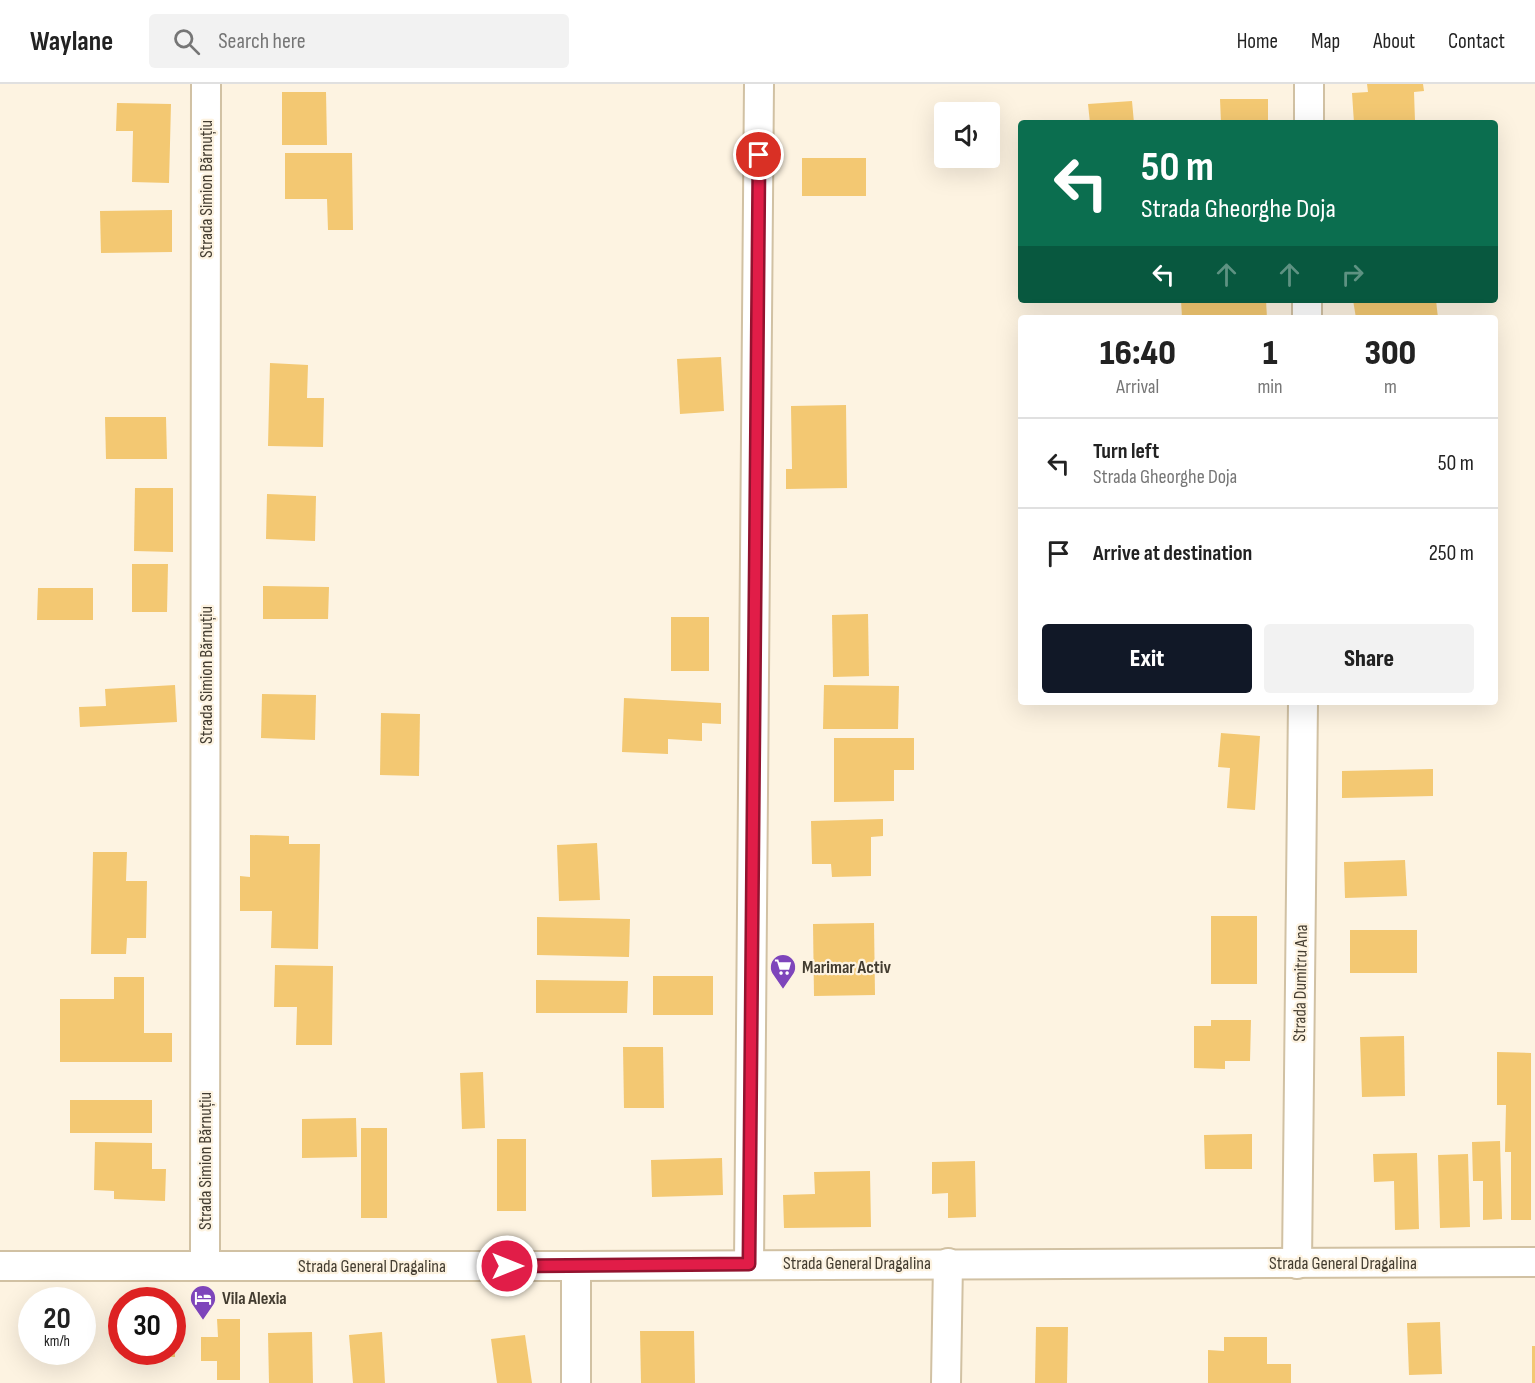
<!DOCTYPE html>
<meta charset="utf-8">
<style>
:root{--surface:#fff;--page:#f2f2f2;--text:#222;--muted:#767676;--line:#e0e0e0;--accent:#111827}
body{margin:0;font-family:"Sofia Sans Condensed",sans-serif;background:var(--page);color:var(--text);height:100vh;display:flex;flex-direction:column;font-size:22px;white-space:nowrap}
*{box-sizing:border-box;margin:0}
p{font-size:20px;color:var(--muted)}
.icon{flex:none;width:33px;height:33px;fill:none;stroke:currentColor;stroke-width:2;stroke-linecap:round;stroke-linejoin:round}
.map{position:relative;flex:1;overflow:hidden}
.side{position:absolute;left:1018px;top:231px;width:480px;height:390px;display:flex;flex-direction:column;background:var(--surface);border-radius:6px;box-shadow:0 6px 24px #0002}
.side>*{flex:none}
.banner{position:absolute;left:1018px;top:36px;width:480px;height:183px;border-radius:6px;box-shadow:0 6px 24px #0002;background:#0b6e4f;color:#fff;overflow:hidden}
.fabs{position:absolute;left:934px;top:18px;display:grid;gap:12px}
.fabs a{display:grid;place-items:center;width:66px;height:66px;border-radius:6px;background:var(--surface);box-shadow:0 6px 24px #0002;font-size:30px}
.speed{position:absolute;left:18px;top:1203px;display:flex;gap:12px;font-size:30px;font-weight:700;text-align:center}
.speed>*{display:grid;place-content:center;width:78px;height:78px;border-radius:50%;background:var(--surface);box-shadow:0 6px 24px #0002;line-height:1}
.speed small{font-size:15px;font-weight:400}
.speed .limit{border:9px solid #d22;background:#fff;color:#111}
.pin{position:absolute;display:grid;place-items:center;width:51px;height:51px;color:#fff;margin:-26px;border:3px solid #fff;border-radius:50%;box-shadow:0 2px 6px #0007}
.me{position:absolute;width:66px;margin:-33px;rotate:90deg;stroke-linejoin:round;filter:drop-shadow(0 0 4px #0008)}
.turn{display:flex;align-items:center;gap:21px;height:126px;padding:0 24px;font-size:27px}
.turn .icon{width:78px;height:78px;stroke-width:2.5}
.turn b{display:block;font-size:42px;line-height:51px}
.lanes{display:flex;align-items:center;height:57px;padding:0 24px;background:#0003;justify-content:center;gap:30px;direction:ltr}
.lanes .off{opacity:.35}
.eta{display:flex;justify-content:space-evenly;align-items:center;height:102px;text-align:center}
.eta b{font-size:36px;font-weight:800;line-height:42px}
.cta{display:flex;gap:12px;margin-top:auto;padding:12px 24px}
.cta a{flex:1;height:69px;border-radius:6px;background:var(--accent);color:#fff;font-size:24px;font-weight:800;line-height:69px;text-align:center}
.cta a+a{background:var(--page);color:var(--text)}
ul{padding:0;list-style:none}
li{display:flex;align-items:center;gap:18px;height:90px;padding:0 24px;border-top:2px solid var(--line)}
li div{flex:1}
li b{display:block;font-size:22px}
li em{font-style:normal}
header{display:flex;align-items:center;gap:36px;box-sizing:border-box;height:84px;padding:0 30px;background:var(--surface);border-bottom:2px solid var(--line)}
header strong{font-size:28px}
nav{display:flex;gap:33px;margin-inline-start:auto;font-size:21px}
.search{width:420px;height:54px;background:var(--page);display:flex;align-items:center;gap:15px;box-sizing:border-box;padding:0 21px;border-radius:6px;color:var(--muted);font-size:22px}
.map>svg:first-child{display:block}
</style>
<header>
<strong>Waylane</strong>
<div class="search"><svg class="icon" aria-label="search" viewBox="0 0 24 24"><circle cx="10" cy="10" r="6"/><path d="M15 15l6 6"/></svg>Search here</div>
<nav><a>Home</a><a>Map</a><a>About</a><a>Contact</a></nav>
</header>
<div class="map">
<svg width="1535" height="1299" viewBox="0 0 1535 1299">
<rect width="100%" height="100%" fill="#fdf3e1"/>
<!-- building -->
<g fill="#f3c872">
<polygon points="1367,0 1423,0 1424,7 1414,8 1415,37 1354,39 1352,9 1368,8"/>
<polygon points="282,8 326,8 327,61 282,61"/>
<polygon points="1220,15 1268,15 1268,39 1221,39"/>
<polygon points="1132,17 1134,39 1090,39 1088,20"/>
<polygon points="117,19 171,20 169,99 132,98 133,47 116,47"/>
<polygon points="285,69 352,69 353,146 328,146 327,115 285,115"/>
<rect x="802" y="74" width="64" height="38"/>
<polygon points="172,126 172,168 101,169 100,127"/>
<polygon points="1181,216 1266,216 1267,234 1182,234"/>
<polygon points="1353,216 1436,216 1438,234 1356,234"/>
<polygon points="721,273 724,327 680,330 677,275"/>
<polygon points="270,279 308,281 307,314 324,314 323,363 268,362"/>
<polygon points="846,321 847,404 786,405 786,385 792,385 791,322"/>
<polygon points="105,333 166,333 167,375 106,375"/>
<polygon points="135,404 173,404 173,468 134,467"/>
<polygon points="267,410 316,412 315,457 266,455"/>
<polygon points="132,480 168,480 167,528 132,528"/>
<polygon points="263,502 329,503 328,535 263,535"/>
<polygon points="38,504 93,504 93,536 37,536"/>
<polygon points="868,530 869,592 833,593 832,531"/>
<rect x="671" y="533" width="38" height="54"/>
<polygon points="175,601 177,638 80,643 79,623 106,622 105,605"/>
<polygon points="824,601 899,602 898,645 823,645"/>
<polygon points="262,610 316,611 315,656 261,654"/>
<polygon points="624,614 721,619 721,640 702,639 702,657 668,655 668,670 622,668"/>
<polygon points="381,629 420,630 419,692 380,691"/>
<polygon points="1221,649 1260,652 1255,726 1227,724 1230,684 1218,683"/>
<polygon points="834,654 914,654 914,686 894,686 894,717 834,718"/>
<polygon points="1433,685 1433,712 1342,714 1342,687"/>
<polygon points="883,735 883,752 871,753 871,792 832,793 831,780 812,780 811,737"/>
<polygon points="250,751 289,752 289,760 320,760 318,865 271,864 272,827 240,827 240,792 250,793"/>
<polygon points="597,759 600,816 559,817 557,761"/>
<polygon points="93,768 127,768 126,797 147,797 146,854 127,854 126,870 91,870"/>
<polygon points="1405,776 1407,812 1345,814 1344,778"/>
<rect x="1211" y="832" width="46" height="68"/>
<polygon points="537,833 630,835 629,873 537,871"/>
<polygon points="874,839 875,911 814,912 813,840"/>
<rect x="1350" y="846" width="67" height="43"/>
<polygon points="275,881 333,882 332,961 296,961 297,923 274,923"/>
<rect x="653" y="892" width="60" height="39"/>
<polygon points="114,893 144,893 144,949 172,949 172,978 60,978 60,915 114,915"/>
<polygon points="536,896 628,897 627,929 536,929"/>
<polygon points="1211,936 1251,936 1250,977 1225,977 1225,985 1194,984 1194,942 1211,942"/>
<polygon points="1404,952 1405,1012 1362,1013 1360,953"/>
<polygon points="623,963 663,963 664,1024 624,1024"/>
<polygon points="1497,968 1531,969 1531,1136 1511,1136 1511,1068 1505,1068 1506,1021 1497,1021"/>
<polygon points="483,988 485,1044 462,1045 460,989"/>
<rect x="70" y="1016" width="82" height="33"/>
<polygon points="356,1034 357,1073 302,1074 302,1035"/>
<rect x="361" y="1044" width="26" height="90"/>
<polygon points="1252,1050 1252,1085 1205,1085 1204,1051"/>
<rect x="497" y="1055" width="29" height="72"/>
<polygon points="1500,1057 1502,1135 1483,1136 1483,1097 1473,1097 1472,1058"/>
<polygon points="95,1058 152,1059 152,1085 166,1085 165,1117 114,1115 114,1107 94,1106"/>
<polygon points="1417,1069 1419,1145 1395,1146 1394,1097 1374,1098 1373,1070"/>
<polygon points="1468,1070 1470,1143 1440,1144 1438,1071"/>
<polygon points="722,1074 723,1111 652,1113 651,1076"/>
<polygon points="975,1077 976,1133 948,1134 948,1109 932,1110 932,1078"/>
<polygon points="870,1087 871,1143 784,1144 783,1111 815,1110 814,1088"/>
<polygon points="217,1235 240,1235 240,1296 217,1296 217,1277 201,1277 201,1253 218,1253"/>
<polygon points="1440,1238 1442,1290 1409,1291 1407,1239"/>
<polygon points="1036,1243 1068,1243 1067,1299 1035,1299"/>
<polygon points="640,1247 694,1247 695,1299 641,1299"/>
<polygon points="312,1248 313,1299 269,1299 268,1249"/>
<polygon points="382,1248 385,1299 353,1299 349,1251"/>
<polygon points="525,1251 532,1299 497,1299 491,1255"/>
<polygon points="1224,1253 1267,1253 1267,1280 1291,1280 1291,1299 1208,1299 1208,1266 1224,1267"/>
<rect x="1532" y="1262" width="3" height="37"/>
<rect x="139" y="1268" width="36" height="5"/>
</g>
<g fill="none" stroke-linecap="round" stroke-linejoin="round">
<!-- minor casing -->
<g stroke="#d1c1a3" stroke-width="32">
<g id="minor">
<polyline points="1309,39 1309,0"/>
<polyline points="1307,234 1307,216"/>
<polyline points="749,1180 759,0"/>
<polyline points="1297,1180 1303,618"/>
<polyline points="205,1181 206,0"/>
<polyline points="0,1182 576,1182 1535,1178"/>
<polyline points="576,1299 576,1182"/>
<polyline points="946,1299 948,1179"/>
</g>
</g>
<!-- minor -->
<use href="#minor" stroke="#fff" stroke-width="28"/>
</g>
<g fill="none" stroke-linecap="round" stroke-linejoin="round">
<!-- route casing -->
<g stroke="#92132f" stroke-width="15">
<polyline id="route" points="507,1182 749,1180 759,71"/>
</g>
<!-- route -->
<use href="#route" stroke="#e11d48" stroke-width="10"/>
</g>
<!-- icons -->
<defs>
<g id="supermarket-pin" transform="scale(1.35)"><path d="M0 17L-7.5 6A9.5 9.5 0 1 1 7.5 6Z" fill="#7e45bb" stroke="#fdf3e1"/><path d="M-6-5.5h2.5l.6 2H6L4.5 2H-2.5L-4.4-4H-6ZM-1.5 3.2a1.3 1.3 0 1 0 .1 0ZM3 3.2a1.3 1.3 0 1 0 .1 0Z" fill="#fff"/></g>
<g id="hotel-pin" transform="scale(1.35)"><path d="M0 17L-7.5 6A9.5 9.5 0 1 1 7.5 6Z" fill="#7e45bb" stroke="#fdf3e1"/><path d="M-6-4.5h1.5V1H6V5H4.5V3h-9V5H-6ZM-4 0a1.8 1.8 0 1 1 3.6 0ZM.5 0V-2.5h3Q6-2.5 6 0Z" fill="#fff"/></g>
</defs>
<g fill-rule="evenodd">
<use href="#supermarket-pin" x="783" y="883"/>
<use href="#hotel-pin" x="203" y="1214"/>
</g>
<g text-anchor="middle" stroke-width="4.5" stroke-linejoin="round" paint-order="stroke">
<!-- street labels -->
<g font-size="18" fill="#433c30" stroke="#fdf3e1">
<text transform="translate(206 105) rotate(-90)" y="6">Strada Simion Bărnuțiu</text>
<text transform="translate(206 591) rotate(-90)" y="6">Strada Simion Bărnuțiu</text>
<text transform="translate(1300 899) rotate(-89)" y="6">Strada Dumitru Ana</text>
<text transform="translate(205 1077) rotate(-90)" y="6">Strada Simion Bărnuțiu</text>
<text x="857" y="1185">Strada General Dragalina</text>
<text x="1343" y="1185">Strada General Dragalina</text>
<text x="372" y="1188">Strada General Dragalina</text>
</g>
<!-- poi labels -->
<g font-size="18" font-weight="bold" fill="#433c30" stroke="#fdf3e1" text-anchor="start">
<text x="802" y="889">Marimar Activ</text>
<text x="222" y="1220">Vila Alexia</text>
</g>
</g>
</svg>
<div class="fabs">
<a><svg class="icon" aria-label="sound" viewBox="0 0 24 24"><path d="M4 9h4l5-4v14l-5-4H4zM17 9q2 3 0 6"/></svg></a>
</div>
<div class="speed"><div>20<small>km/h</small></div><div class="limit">30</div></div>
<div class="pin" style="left:759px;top:71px;background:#d93025"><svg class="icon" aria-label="arrive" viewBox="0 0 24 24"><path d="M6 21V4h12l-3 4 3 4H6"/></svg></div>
<svg class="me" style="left:507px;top:1182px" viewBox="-20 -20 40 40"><circle r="17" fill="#e11d48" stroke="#fff" stroke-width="3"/><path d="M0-11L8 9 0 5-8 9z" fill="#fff"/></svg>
<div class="banner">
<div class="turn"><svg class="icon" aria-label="left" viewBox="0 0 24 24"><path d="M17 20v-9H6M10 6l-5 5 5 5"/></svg><div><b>50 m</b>Strada Gheorghe Doja</div></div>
<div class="lanes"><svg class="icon" aria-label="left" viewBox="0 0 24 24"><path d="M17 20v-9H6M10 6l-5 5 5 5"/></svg><svg class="icon off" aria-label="ahead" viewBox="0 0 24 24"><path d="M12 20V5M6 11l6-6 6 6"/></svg><svg class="icon off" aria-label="ahead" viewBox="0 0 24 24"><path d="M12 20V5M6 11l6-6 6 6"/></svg><svg class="icon off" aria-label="right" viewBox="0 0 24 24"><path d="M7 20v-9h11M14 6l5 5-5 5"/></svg></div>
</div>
<section class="side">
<div class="eta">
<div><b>16:40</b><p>Arrival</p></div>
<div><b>1</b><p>min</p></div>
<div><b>300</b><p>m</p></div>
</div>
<ul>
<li><svg class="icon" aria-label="left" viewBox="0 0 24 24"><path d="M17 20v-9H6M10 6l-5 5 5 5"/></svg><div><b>Turn left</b><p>Strada Gheorghe Doja</p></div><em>50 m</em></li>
<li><svg class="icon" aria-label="arrive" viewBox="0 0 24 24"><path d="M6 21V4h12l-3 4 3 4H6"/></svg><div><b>Arrive at destination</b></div><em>250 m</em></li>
</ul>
<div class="cta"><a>Exit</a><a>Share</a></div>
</section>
</div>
